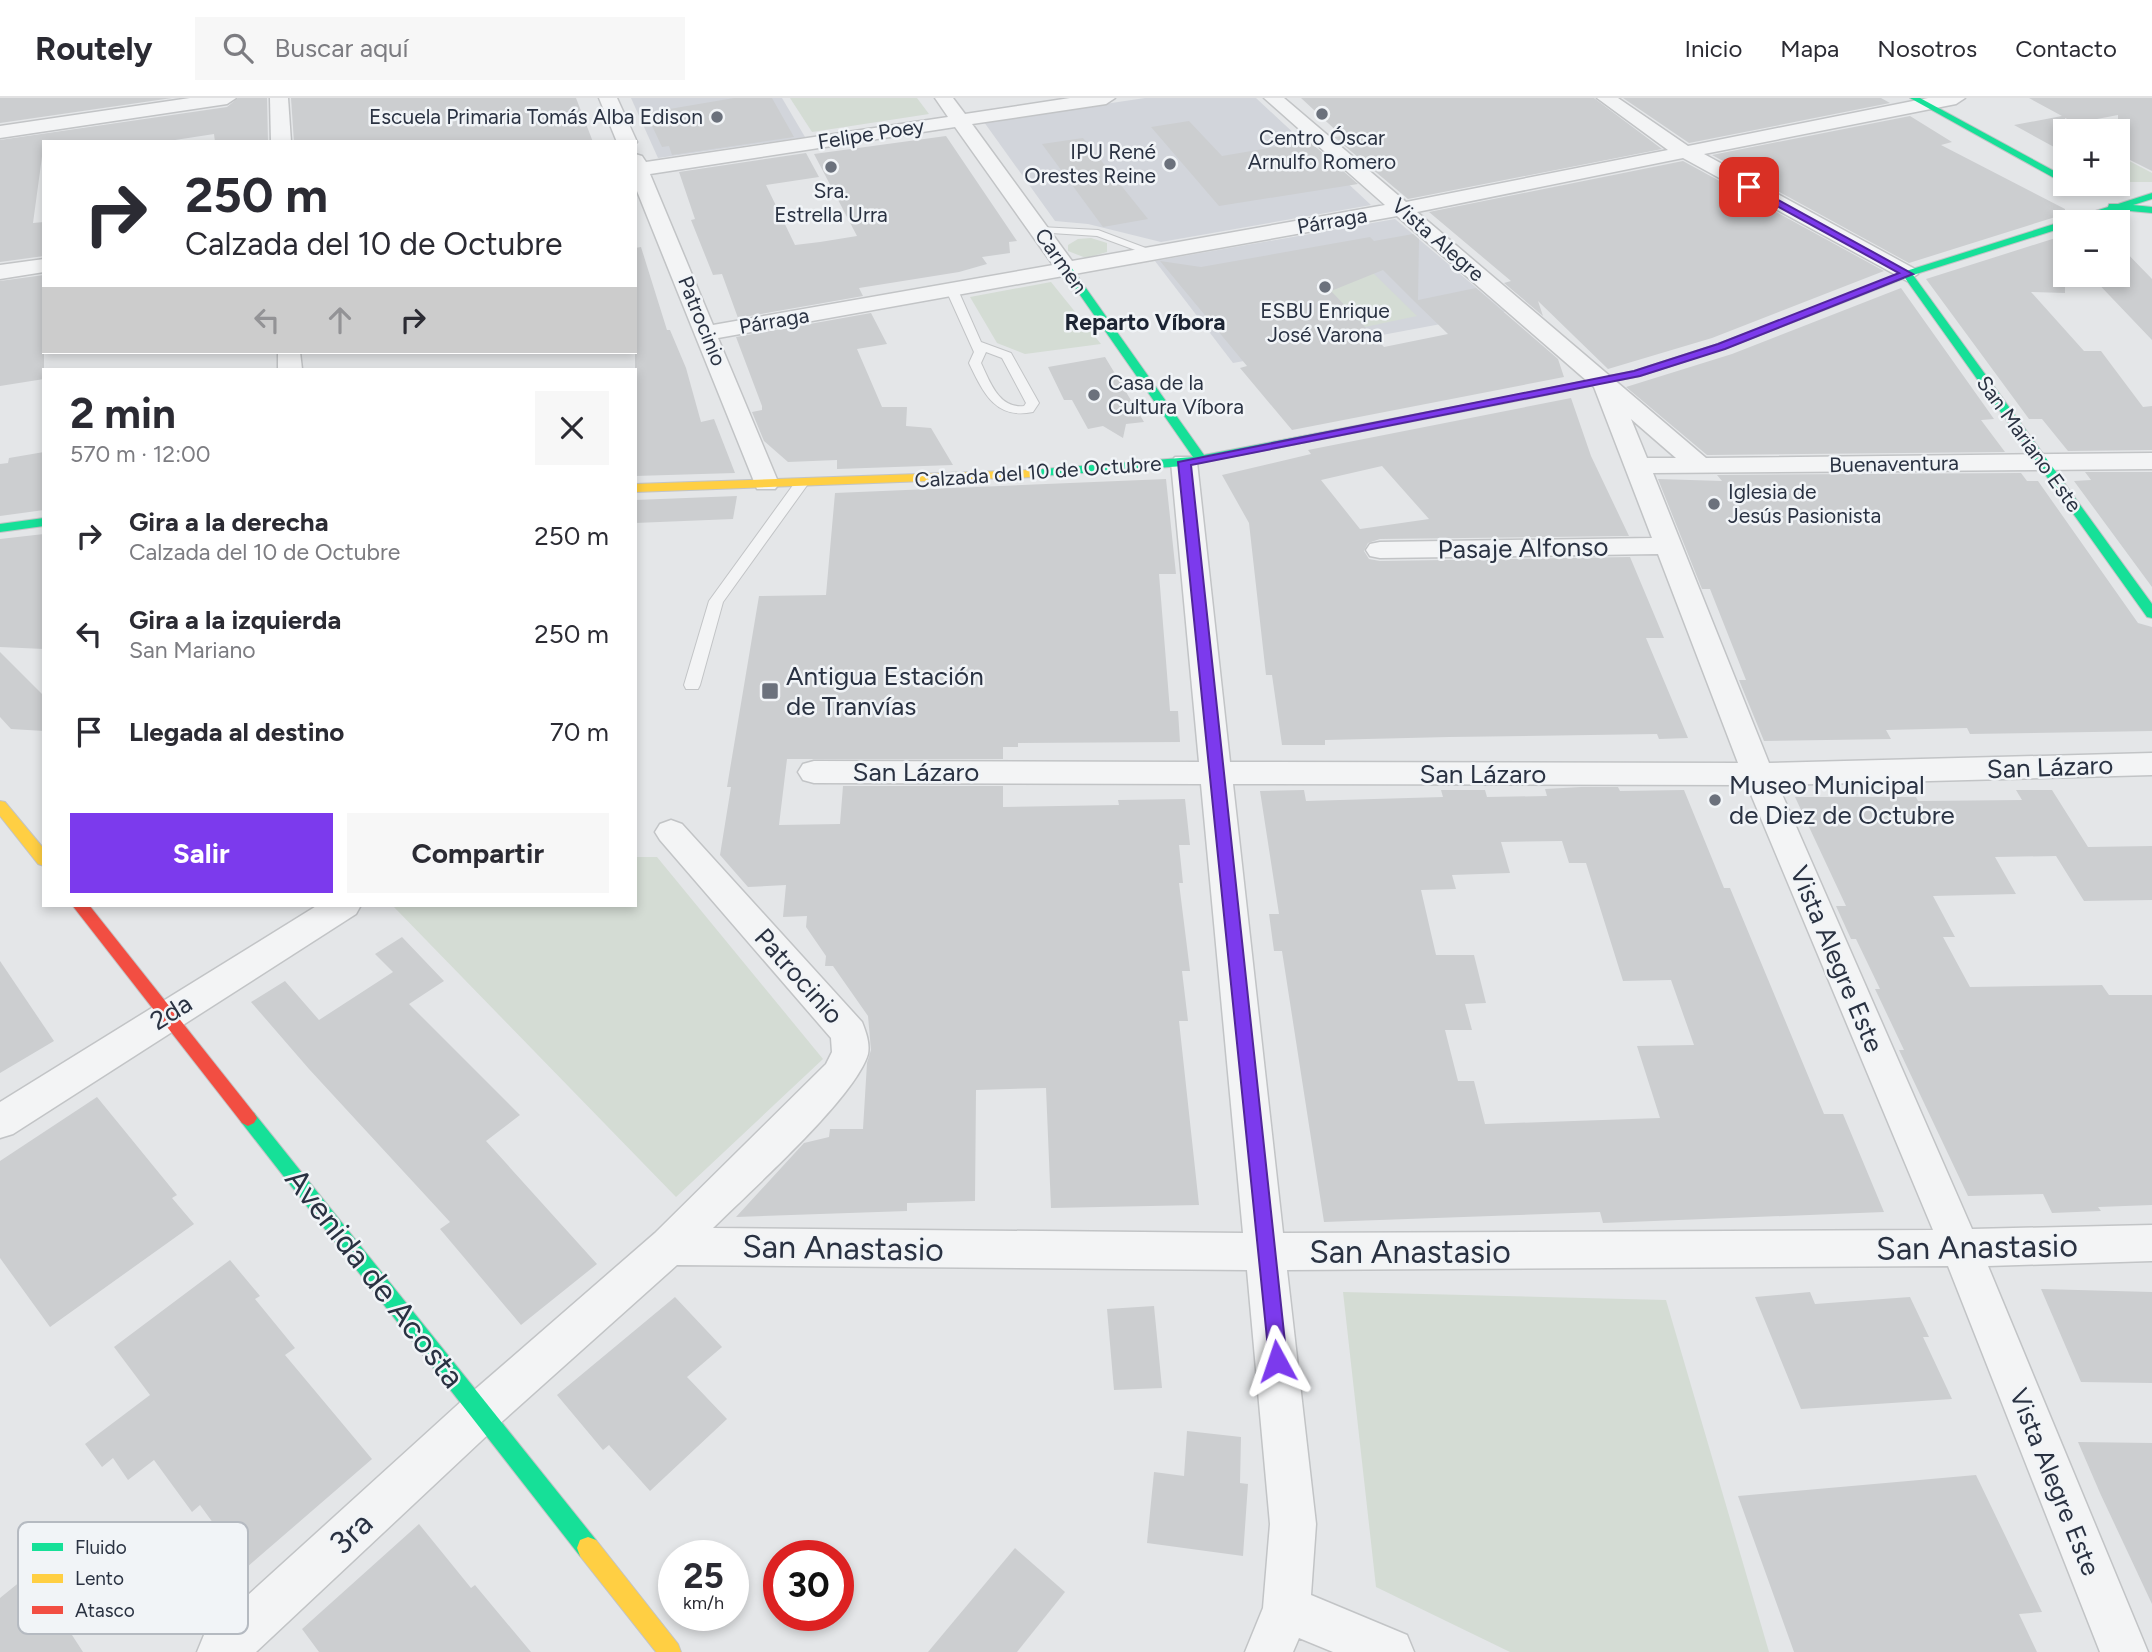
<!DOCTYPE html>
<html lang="es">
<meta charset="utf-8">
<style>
:root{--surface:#fff;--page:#f7f7f7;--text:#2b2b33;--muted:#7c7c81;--line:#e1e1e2;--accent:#7c3aed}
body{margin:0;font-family:Figtree,sans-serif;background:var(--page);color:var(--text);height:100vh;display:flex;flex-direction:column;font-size:26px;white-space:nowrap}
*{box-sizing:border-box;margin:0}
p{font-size:23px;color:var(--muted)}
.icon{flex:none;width:38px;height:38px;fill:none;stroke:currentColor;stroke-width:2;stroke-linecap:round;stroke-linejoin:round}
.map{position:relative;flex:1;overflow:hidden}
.panel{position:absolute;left:42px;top:270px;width:595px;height:539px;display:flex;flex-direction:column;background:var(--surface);border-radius:0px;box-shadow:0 4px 10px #0003}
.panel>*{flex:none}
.hud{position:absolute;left:42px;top:42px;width:595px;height:214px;border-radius:0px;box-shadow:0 4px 10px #0003;background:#fff;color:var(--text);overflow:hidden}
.controls{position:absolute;left:2053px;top:21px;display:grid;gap:14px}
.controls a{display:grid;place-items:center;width:77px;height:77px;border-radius:0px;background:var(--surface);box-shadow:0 4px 10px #0003;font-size:35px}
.speed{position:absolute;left:658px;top:1442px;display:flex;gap:14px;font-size:35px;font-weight:700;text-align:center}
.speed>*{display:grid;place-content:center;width:91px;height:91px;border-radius:50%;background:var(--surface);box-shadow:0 4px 10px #0003;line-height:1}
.speed small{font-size:18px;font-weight:400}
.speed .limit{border:10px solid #d22;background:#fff;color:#111}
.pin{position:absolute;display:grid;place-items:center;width:60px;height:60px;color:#fff;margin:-30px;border-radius:14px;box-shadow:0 4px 10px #0006}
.me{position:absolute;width:77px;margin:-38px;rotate:355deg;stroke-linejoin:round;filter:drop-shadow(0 0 5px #0008)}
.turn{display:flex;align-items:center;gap:24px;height:147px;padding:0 28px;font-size:32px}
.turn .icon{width:91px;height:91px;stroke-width:2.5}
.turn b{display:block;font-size:49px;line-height:60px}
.lanes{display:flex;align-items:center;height:66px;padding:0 28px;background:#0003;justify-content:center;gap:35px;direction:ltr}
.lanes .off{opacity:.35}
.round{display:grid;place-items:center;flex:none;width:74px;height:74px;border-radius:0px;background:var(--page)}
.overview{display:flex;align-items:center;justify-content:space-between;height:119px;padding:0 28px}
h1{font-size:42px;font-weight:700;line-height:52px}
.button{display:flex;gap:14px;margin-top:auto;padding:14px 28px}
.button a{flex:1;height:80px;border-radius:0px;background:var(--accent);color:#fff;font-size:28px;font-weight:700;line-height:80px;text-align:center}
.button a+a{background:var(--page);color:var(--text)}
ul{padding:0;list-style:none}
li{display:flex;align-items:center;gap:21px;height:98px;padding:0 28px}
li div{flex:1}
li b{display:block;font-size:26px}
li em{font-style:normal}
header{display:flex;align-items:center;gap:42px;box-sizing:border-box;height:98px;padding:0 35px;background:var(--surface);border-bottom:2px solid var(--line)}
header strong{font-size:33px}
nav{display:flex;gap:38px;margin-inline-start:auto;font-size:24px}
.search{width:490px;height:63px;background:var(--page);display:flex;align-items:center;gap:18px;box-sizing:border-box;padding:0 24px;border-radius:0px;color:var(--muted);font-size:26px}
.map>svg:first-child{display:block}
</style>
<header>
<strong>Routely</strong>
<div class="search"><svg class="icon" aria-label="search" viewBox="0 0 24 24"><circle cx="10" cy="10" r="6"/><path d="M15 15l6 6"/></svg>Buscar aquí</div>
<nav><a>Inicio</a><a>Mapa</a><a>Nosotros</a><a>Contacto</a></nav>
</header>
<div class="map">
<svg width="2152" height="1554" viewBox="0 0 2152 1554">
<rect width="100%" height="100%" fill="#e4e6e8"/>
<!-- built -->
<g fill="#d2d5db">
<polygon points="631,0 782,0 805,39 658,60"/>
<polygon points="1145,0 1256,0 1371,107 1161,144 1088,126 1055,123 984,24"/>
<polygon points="1395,121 1505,214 1233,265 1155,163"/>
</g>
<!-- green -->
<g fill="#d4dcd4">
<polygon points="790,0 917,0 929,16 812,34"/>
<polygon points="2118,57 2152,75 2152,84 2118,84"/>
<polygon points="1091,140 1107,145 1107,154 1086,160 1068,153 1068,147 1078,141"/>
<polygon points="1370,172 1417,218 1365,229 1320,182"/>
<polygon points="1051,184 1101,246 1025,256 997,245 970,199"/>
<polygon points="635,759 657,759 823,961 676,1099 392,807 635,807"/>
<polygon points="1343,1194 1666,1202 1769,1554 1510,1554 1376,1489"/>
</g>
<!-- building -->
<g fill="#ccced0" fill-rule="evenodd">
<polygon points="0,0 172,0 0,25"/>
<polygon points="238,0 267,0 268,44 215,44 214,36 162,44 44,44 33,125 44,124 44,158 0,164 0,42 227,9"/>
<polygon points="291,0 576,0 593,44 294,44"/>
<polygon points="734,0 772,0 794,39 672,57 669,48 662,49 646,15"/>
<polygon points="1301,0 1594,0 1662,51 1408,101 1334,39 1342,38"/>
<polygon points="1623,0 1881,0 1890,5 1689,45"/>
<polygon points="2029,0 2152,0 2152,73 2118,56 2118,17 2076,25 2065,20 2065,55 2014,27 2062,18"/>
<polygon points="1910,18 1952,44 1941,47 2065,111 2065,116 1909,165 1712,57"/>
<polygon points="1189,23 1222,58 1309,43 1358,86 1219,108 1151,29"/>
<polygon points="946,38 1017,143 1009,144 1010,155 982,159 987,166 959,174 859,190 863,198 738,220 722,176 713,177 691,122 695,121 679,74 806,55 819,79 766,87 795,147 820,144 857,138 814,56"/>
<polygon points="1083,40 1148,121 1103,129 1042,46"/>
<polygon points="1683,63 1884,173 1712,240 1608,271 1538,203 1543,218 1504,185 1511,183 1429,114"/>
<path d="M1413,136L1419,141L1418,202L1476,190L1558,261L1564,279L1292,332L1240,270L1247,268L1160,163L1201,169L1370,139L1374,143ZM1383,172L1414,203L1448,236L1384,249L1331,193Z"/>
<polygon points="2065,137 2065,195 2031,194 2084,253 2101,253 2143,309 2152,308 2152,352 2068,353 2042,321 2029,321 1926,181"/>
<polygon points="2118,146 2152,181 2152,242 2090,177 2118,177"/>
<polygon points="641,149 667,232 670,232 686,270 701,324 714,321 735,375 635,378 635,150"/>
<polygon points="44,177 44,281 0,288 0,183"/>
<polygon points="1901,190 1994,321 1981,322 2005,354 1707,357 1626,289 1732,256"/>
<polygon points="871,215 887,246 857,251 882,309 907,309 906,328 931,330 953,367 837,371 837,362 788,364 764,343 752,314 762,312 762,308 736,239"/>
<polygon points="1105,259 1144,324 1126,326 1123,340 1103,328 1088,331 1072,302 1064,302 1048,269"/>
<path d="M1571,300L1591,358L1629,438L1380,441L1368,445L1364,453L1369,461L1380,463L1630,459L1664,540H1646L1688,640L1659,641L1657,636L1449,639L1325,642V647H1282L1272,577H1266L1249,425L1222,377L1311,356L1308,352ZM1382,368L1429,421L1360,431L1321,382Z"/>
<polygon points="44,354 44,412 0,418 0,366 8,365 9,360"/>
<polygon points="2085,374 2152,374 2152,489 2074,383 2091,382"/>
<polygon points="2021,375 2027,383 2038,383 2138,525 2152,529 2152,633 1970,636 1967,630 1886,632 1891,641 1764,643 1739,582 1746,582 1727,534 1710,491 1702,491 1658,381 1722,383 1717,377"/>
<polygon points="1166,381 1176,476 1159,476 1170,613 1178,613 1180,644 1018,645 1018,649 1003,649 1003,661 787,661 779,727 840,726 843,688 1003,688 1003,709 1119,707 1118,702 1185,701 1190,747 1179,747 1183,785 1179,785 1190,873 1182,873 1188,923 1179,923 1199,1107 1051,1110 1046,990 976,992 975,1103 907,1105 907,1113 736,1119 804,1045 829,1039 830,1031 863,1031 867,965 871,952 868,918 833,868 825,868 826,858 806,829 807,818 783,819 786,787 748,789 720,757 731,689 727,689 759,498 826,497 835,395"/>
<polygon points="737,398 733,421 635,425 635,402"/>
<polygon points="44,436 44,551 0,549 0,441"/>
<polygon points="0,554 44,598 44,633 11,631 0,619"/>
<path d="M1581,689H1618L1620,693L1684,692L1724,790H1730L1824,1016H1843L1884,1114L1603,1125L1600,1114L1324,1124L1282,853H1274L1269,816H1279L1260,693L1304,692L1306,703L1443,699L1441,692H1485L1487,699L1547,698L1545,691ZM1562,743L1569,765H1586L1623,883L1671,882L1694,947L1637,948L1660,1020L1485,1026L1474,983H1458L1445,932H1472L1465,906L1486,905L1474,857H1436L1421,792L1456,791L1452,777L1510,775L1501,744Z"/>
<polygon points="2016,692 2052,692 2088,749 2152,748 2152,802 2084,803 2056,758 1995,759 2016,796 1933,798 1955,839 1943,839 1970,889 2102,887 2109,897 2152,897 2152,1107 2098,1109 2101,1113 2052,1115 2043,1096 1968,1098 1899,952 1904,952 1875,891 1880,891 1856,841 1851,841 1836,808 1846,808 1795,699 1916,699 1918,703 2022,702"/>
<polygon points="402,839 444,883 409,906 520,1017 486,1043 597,1166 521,1227 440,1131 450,1124 309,971 251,904 285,883 319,922 393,874 375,856"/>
<polygon points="0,863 54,943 0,975"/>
<polygon points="97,999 177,1097 172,1100 194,1126 50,1229 0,1160 0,1063"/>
<polygon points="230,1162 260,1198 255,1201 295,1250 285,1257 372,1361 246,1470 200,1407 192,1414 154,1362 128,1382 113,1360 102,1369 85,1346 150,1297 114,1249"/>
<polygon points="2041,1191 2152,1194 2152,1285 2081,1284"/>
<polygon points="1810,1194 1815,1206 1910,1199 1929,1239 1923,1239 1952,1301 1801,1311 1755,1199"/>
<polygon points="675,1199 722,1249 687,1279 727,1321 650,1393 609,1347 603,1352 557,1297"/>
<polygon points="1154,1208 1162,1290 1114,1292 1107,1211"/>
<polygon points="1187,1333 1241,1339 1240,1385 1248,1386 1243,1458 1147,1445 1154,1374 1184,1378"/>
<polygon points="2078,1344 2152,1345 2152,1506 2100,1395"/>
<polygon points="1976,1377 2042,1514 2019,1516 2037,1554 1794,1554 1738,1398"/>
<polygon points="419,1426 471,1490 475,1487 531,1554 319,1554 302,1531"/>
<polygon points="1015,1450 1065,1494 1017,1554 928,1554"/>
<polygon points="37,1470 78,1532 72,1537 83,1554 0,1554 0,1500"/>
</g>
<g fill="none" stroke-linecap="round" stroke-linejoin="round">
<!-- lane casing -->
<g stroke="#c2c4c6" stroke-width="2">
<g id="lane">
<polygon points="1040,129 1098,132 1159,155 1149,157 1097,138 1036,134 1034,132"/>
<path d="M952,189L958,192L981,244L1011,255L1039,305L1033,314C995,322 983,294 969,265L974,254L946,192ZM986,254L1002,260L1026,305L1024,308C999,311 990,284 981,265Z"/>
<polygon points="801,382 808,386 723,504 700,587 698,591 686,591 684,587 709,503 796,383"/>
</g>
</g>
<!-- street casing -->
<g stroke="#c2c4c6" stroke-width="3">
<g id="street">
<polygon points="190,0 236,0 227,6 0,40 0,28"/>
<polygon points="270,0 288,0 291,44 271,44"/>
<polygon points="599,0 617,0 637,44 635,46 617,44"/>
<path d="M935,0H953L965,16L1070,0H1115L1106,6L972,26L1072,163L1385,107L1264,0H1284L1406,104L1668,52L1597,0H1618L1688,48L1928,0H1965L1956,6L1704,56L1915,171L1918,176L1907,183L1683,60L1417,114L1706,360L2152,355V371L1653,375L1769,665L2152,655V677L1778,687L1972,1131L2152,1127V1163L1988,1168L2148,1554H2100L1948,1168L1287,1172L1316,1426L1311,1497L1407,1537L1414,1554H1333L1299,1540L1293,1554H1245L1263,1510L1270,1426L1247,1172L677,1167L495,1330L256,1554H197L204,1537L465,1300L655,1135L826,966L832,954L831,940L660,742L655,734L660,726L671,722L682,726L862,924C866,934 870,945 868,956C855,1000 750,1093 713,1130L1243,1135L1201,686L814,685L803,682L798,674L803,666L814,663L1199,664L1171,364L1175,359H1193L1197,364L1230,664L1738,665L1658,456L1380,460L1370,458L1366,452L1370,446L1380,444L1652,440L1594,289L1397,118L718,240L779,386L775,391H757L635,88V56L642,58L646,64L948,19ZM955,29L1053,167L713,227L650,76ZM1631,321L1676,360H1647ZM1233,686L1747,687L1933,1132L1283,1135Z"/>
<polygon points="44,161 44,174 0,181 0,167"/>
<polygon points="278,254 300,254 302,271 278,271"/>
<polygon points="318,807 361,807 356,816 13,1036 0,1040 0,1004"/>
</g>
</g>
<!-- fast casing -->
<g stroke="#c2c4c6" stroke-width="2">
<g id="fast">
<polygon points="1910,0 1920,0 2065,79 2065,86"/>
<polygon points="2152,95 2152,101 2133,107 2152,109 2152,115 2119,112 2080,124 2065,124 2065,129 1913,177 2152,506 2152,520 2147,519 1905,180 1824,212 1815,210 1903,174 2108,109 2109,106 2118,106"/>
<polygon points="1063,169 1071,169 1204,357 1501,300 1507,303 1501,306 1184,368 1026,379 1024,376 1030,372 1193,359 1062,171"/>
<polygon points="44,420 44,428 0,434 0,426"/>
<polygon points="248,1012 254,1015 596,1442 599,1450 596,1458 588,1461 580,1458 242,1025 239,1020 242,1015"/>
</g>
</g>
<!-- slow casing -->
<g stroke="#c2c4c6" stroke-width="2">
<g id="slow">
<polygon points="1820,207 1824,208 1824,212 1726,250 1640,278 1501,306 1495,303 1501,300 1634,273 1718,246"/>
<polygon points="1030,372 1036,376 1034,379 635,394 635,386"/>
<polygon points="0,703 5,704 44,751 44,768 38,766 0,718"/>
<polygon points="588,1439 596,1442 678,1546 681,1554 656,1554 580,1458 577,1450 580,1442"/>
</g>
</g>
<!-- jam casing -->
<g stroke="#c2c4c6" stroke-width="2">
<polygon id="jam" points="72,807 89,807 254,1015 257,1020 254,1025 248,1028 242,1025"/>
</g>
<!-- lane -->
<use href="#lane" fill="#f3f4f5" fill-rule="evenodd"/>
<!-- street -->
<use href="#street" fill="#f3f4f5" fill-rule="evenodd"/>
<!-- fast -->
<use href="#fast" fill="#16e098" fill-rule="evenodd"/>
<!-- slow -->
<use href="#slow" fill="#ffcf43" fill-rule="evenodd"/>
<!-- jam -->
<use href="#jam" fill="#f24e42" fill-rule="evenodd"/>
</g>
<!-- route -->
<polygon fill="#7c3aed" stroke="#51269a" stroke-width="2" points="1749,86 1913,176 1725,251 1640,278 1191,367 1287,1263 1284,1270 1277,1273 1270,1270 1178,364 1634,273 1718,246 1899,175 1746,91"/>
<!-- markers -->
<g fill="#6b717c" stroke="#f1f4f7" stroke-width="2.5">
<circle cx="1322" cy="16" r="7"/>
<circle cx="717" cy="19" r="7"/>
<circle cx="1170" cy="66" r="7"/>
<circle cx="831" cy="69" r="7"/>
<circle cx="1325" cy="189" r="7"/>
<circle cx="1094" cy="297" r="7"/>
<circle cx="1714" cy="406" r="7"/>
<rect x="761" y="584" width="18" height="18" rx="3.5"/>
<circle cx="1715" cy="702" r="7"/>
</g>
<g text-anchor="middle" stroke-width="5" stroke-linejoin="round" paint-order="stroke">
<!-- far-poi labels -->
<g font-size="21" fill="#2a3242" stroke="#f1f4f7">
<text x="703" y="26" text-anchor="end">Escuela Primaria Tomás Alba Edison</text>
<text x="1322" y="47">Centro Óscar<tspan x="1322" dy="24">Arnulfo Romero</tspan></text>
<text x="1156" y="61" text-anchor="end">IPU René<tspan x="1156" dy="24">Orestes Reine</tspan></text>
<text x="831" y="100">Sra.<tspan x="831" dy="24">Estrella Urra</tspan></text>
<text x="1325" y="220">ESBU Enrique<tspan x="1325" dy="24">José Varona</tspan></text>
<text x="1108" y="292" text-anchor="start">Casa de la<tspan x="1108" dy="24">Cultura Víbora</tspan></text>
<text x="1728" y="401" text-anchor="start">Iglesia de<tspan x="1728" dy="24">Jesús Pasionista</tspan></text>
</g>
<!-- far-street labels -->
<g font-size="21" fill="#2a3242" stroke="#f1f4f7">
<text transform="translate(871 36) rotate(-9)" y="7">Felipe Poey</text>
<text transform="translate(1332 123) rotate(-10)" y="7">Párraga</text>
<text transform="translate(1438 142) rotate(41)" y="7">Vista Alegre</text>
<text transform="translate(1061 163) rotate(55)" y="7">Carmen</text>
<text transform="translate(702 223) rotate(68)" y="7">Patrocinio</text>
<text transform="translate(774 223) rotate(-10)" y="7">Párraga</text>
<text transform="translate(2029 346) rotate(54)" y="7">San Mariano Este</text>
<text transform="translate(1894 366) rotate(-1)" y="7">Buenaventura</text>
<text transform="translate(1038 374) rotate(-4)" y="7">Calzada del 10 de Octubre</text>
</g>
<!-- far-neighbourhood labels -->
<g font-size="23" font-weight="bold" fill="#1c2433" stroke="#f1f4f7">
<text x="1145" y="232">Reparto Víbora</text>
</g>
<!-- street labels -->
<g font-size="26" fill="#2a3242" stroke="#f1f4f7">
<text transform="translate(1523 450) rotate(-1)" y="9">Pasaje Alfonso</text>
<text transform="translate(2050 669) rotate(-2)" y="9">San Lázaro</text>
<text x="916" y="683">San Lázaro</text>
<text x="1483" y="685">San Lázaro</text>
<text transform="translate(1837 861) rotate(67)" y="9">Vista Alegre Este</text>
<text transform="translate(799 878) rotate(48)" y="9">Patrocinio</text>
<text transform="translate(171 914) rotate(-32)" y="9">2da</text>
<text transform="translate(2055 1384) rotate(68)" y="9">Vista Alegre Este</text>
</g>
<!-- poi labels -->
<g font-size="26" fill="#2a3242" stroke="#f1f4f7" text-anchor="start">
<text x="786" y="587">Antigua Estación<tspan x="786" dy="30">de Tranvías</tspan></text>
<text x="1729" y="696">Museo Municipal<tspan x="1729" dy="30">de Diez de Octubre</tspan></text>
</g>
<!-- near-street labels -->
<g font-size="32" fill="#2a3242" stroke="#f1f4f7">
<text transform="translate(1977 1149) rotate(-1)" y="11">San Anastasio</text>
<text transform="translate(843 1150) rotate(1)" y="11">San Anastasio</text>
<text x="1410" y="1165">San Anastasio</text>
<text transform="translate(375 1180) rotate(52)" y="11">Avenida de Acosta</text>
<text transform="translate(351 1435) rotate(-43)" y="11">3ra</text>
</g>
</g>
<!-- legend -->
<rect x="18" y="1424" width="230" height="112" rx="10" fill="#f1f4f7" stroke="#b5bac1" stroke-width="2"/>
<rect x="32" y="1445" width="31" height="8" fill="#16e098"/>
<rect x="32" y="1476" width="31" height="9" fill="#ffcf43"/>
<rect x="32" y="1508" width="31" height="8" fill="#f24e42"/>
<g font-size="19" fill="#2a3242">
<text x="75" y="1456">Fluido</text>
<text x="75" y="1487">Lento</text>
<text x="75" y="1519">Atasco</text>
</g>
</svg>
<div class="controls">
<a>+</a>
<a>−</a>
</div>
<div class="speed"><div>25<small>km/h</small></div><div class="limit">30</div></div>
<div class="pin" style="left:1749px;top:89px;background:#d93025"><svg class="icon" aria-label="arrive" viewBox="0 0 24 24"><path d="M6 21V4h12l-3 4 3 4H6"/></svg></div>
<svg class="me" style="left:1277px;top:1263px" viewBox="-20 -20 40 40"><path d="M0-17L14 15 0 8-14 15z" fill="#7c3aed" stroke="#fff" stroke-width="4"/></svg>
<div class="hud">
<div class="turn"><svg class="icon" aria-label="right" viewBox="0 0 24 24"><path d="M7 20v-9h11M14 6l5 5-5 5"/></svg><div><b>250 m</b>Calzada del 10 de Octubre</div></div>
<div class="lanes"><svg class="icon off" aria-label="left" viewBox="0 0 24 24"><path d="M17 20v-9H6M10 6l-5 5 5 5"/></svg><svg class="icon off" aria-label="ahead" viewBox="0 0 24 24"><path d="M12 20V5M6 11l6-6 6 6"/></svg><svg class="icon" aria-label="right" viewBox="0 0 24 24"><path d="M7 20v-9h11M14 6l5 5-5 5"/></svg></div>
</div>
<section class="panel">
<div class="overview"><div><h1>2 min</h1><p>570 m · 12:00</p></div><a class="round"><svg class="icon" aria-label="close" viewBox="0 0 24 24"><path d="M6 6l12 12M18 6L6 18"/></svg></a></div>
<ul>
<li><svg class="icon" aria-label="right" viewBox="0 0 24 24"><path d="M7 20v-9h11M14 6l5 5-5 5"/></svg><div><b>Gira a la derecha</b><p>Calzada del 10 de Octubre</p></div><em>250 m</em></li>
<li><svg class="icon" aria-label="left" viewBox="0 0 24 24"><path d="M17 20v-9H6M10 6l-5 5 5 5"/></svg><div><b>Gira a la izquierda</b><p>San Mariano</p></div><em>250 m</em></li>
<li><svg class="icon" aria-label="arrive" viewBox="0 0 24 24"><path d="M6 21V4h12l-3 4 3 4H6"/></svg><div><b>Llegada al destino</b></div><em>70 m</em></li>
</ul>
<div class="button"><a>Salir</a><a>Compartir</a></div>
</section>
</div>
